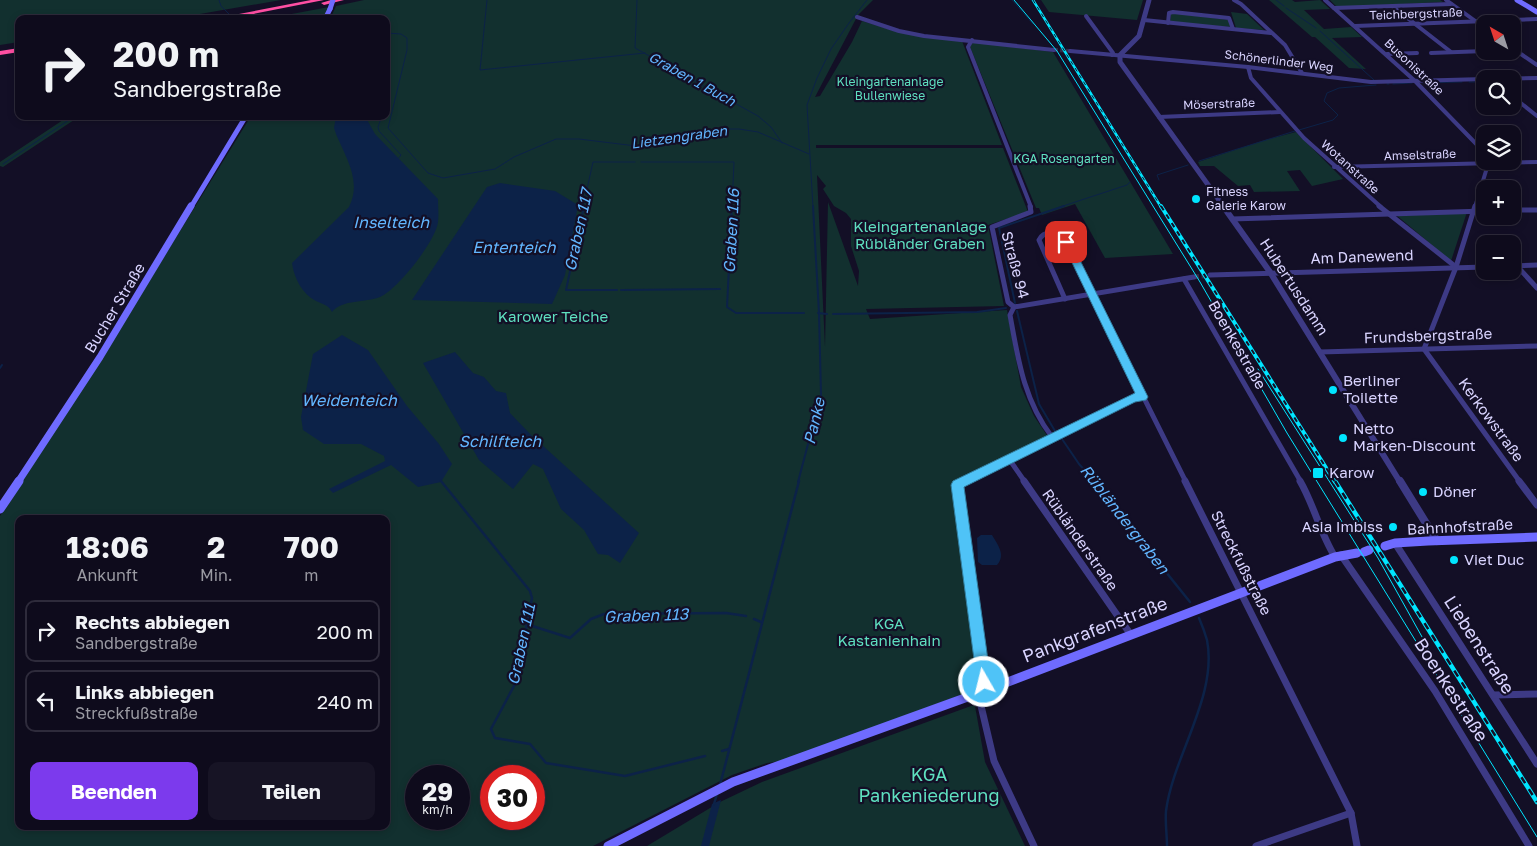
<!DOCTYPE html>
<html lang="de">
<meta charset="utf-8">
<style>
:root{--surface:#0e0b1c;--page:#171425;--text:#f1f3f6;--muted:#9b9ba3;--line:#2e2b3b;--accent:#7c3aed}
body{margin:0;font-family:"Golos Text",sans-serif;background:var(--page);color:var(--text);height:100vh;display:flex;flex-direction:column;font-size:19px;white-space:nowrap}
*{box-sizing:border-box;margin:0}
p{font-size:16px;color:var(--muted)}
.icon{flex:none;width:28px;height:28px;fill:none;stroke:currentColor;stroke-width:2;stroke-linecap:round;stroke-linejoin:round}
.map{position:relative;flex:1;overflow:hidden}
.panel{position:absolute;left:15px;top:515px;width:375px;height:315px;display:flex;flex-direction:column;background:var(--surface);border-radius:10px;box-shadow:0 2px 8px #0003,0 0 0 1px var(--line)}
.panel>*{flex:none}
.guide{position:absolute;left:15px;top:15px;width:375px;height:105px;border-radius:10px;box-shadow:0 2px 8px #0003,0 0 0 1px var(--line);background:#0e0b1c;color:var(--text);overflow:hidden}
.needle{width:32px;rotate:321deg}
.tools{position:absolute;left:1476px;top:15px;display:grid;gap:10px}
.tools a{display:grid;place-items:center;width:45px;height:45px;border-radius:10px;background:var(--surface);box-shadow:0 2px 8px #0003,0 0 0 1px var(--line);font-size:25px}
.speed{position:absolute;left:405px;top:765px;display:flex;gap:10px;font-size:25px;font-weight:700;text-align:center}
.speed>*{display:grid;place-content:center;width:65px;height:65px;border-radius:50%;background:var(--surface);box-shadow:0 2px 8px #0003,0 0 0 1px var(--line);line-height:1}
.speed small{font-size:12px;font-weight:400}
.speed .limit{border:8px solid #d22;background:#fff;color:#111}
.pin{position:absolute;display:grid;place-items:center;width:42px;height:42px;color:#fff;margin:-21px;border-radius:10px;box-shadow:0 2px 8px #0006}
.me{position:absolute;width:55px;margin:-28px;rotate:352deg;stroke-linejoin:round;filter:drop-shadow(0 0 4px #0008)}
.turn{display:flex;align-items:center;gap:18px;height:105px;padding:0 15px;font-size:22px}
.turn .icon{width:65px;height:65px;stroke-width:2.5}
.turn b{display:block;font-size:35px;line-height:42px}
.eta{display:flex;justify-content:space-evenly;align-items:center;height:85px;text-align:center}
.eta b{font-size:30px;font-weight:700;line-height:35px}
.cta{display:flex;gap:10px;margin-top:auto;padding:10px 15px}
.cta a{flex:1;height:58px;border-radius:10px;background:var(--accent);color:#fff;font-size:20px;font-weight:700;line-height:58px;text-align:center}
.cta a+a{background:var(--page);color:var(--text)}
ul{padding:0;list-style:none}
li{display:flex;align-items:center;gap:15px;height:62px;margin:0 10px 8px;padding:0 5px;border:2px solid var(--line);border-radius:10px}
li div{flex:1}
li b{display:block;font-size:19px}
li em{font-style:normal}
.map>svg:first-child{display:block}
</style>
<div class="map">
<svg width="1537" height="846" viewBox="0 0 1537 846">
<rect width="100%" height="100%" fill="#130f26"/>
<!-- green -->
<g fill="#12302f" fill-rule="evenodd">
<polygon points="0,0 281,0 171,19 19,19 19,42 0,45"/>
<path d="M364,0H873L858,15L815,97L820,96L852,42L862,21L898,32L962,41L1002,145H816V148H1003L1028,212L988,225L1004,306L866,309L870,319L1007,310L1021,387L1034,416L1048,437L954,483L980,688L781,761L767,763L732,775L593,846H0V516L106,351L251,116H386V19H330L336,6ZM817,175L826,186L823,189L834,206L846,213L851,219V246L859,271L858,286L828,202L825,347ZM19,519H386V826H19ZM416,776H459V819H416ZM491,776H534V819H491Z"/>
<polygon points="1041,0 1143,0 1137,20 1049,12"/>
<polygon points="1269,0 1292,0 1295,2 1320,0 1330,9 1304,10 1324,29 1351,27 1362,37 1332,38 1366,69 1349,68 1315,37 1312,37"/>
<polygon points="1330,0 1440,0 1443,2 1337,7"/>
<polygon points="329,7 323,19 265,19"/>
<polygon points="1231,12 1247,14 1264,30 1236,28"/>
<polygon points="1174,13 1229,20 1231,27 1170,22 1171,14"/>
<polygon points="973,42 1053,52 1173,254 1105,258 1075,204 1042,215 1039,208 1036,208 970,47"/>
<polygon points="69,116 80,116 3,167 0,166 0,162"/>
<polygon points="1296,132 1343,179 1312,186 1300,170 1287,171 1300,191 1254,192 1250,185 1238,186 1214,166 1200,166 1198,162 1265,140"/>
<polygon points="1467,212 1451,261 1395,214"/>
<polygon points="971,706 975,706 985,762 1025,846 647,846 720,802 762,782"/>
</g>
<!-- water -->
<g fill="#0c2248">
<path d="M336,116H365L375,134L438,199C438,206 439,215 438,222C436,241 397,290 380,297C365,303 343,299 332,312C329,305 322,304 316,301C302,294 294,278 292,263L349,207C362,181 346,158 336,134L334,128Z"/>
<polygon points="500,183 555,191 578,205 565,275 552,304 412,300 487,187"/>
<polygon points="342,335 368,350 407,406 439,444 452,464 441,482 418,487 391,465 333,493 329,489 385,461 384,456 361,444 324,444 303,430 301,417 313,354"/>
<polygon points="455,352 473,373 484,377 496,391 506,393 510,413 531,435 639,533 620,563 608,555 598,554 584,530 561,509 543,469 533,464 513,489 479,460 423,363"/>
<path d="M981,535H992C998,545 1006,555 997,565H982L978,562L977,538Z"/>
<polygon points="721,800 709,846 701,846 712,804"/>
</g>
<g fill="none" stroke-linecap="round" stroke-linejoin="round">
<!-- stream-far2 -->
<g stroke="#0c2248" stroke-width="1">
<polyline points="219,0 221,6 234,19"/>
<polyline points="487,0 480,70 645,53"/>
<polyline points="637,0 635,48 758,116 771,127 782,143"/>
<polyline points="1012,0 1033,24"/>
<polyline points="1276,0 1284,6"/>
<polyline points="1286,8 1316,28"/>
<polyline points="1320,31 1374,80"/>
<polyline points="386,33 401,34 407,38 407,50 388,128 428,173 443,178 495,169 514,157 556,139 579,139 636,146 720,129 739,129 758,132 809,154"/>
<polyline points="1469,82 1485,82"/>
<polyline points="1423,83 1462,82"/>
<polyline points="1387,84 1389,84"/>
<polyline points="1393,84 1412,83"/>
<polyline points="386,106 389,105"/>
<polyline points="382,116 378,127 379,131 401,155 398,159"/>
<polyline points="1299,130 1333,120 1338,115 1324,101 1327,93 1339,88 1376,85"/>
<polyline points="1199,161 1295,131"/>
<polyline points="641,162 734,162 732,207"/>
<polyline points="3,164 75,116"/>
<polyline points="1159,180 1157,175 1188,165"/>
<polyline points="583,207 593,162 635,162"/>
<polyline points="813,207 807,105 817,78 831,49 849,23 867,0"/>
<polyline points="1060,207 1127,185 1130,182"/>
</g>
<!-- stream-far1 -->
<g stroke="#0c2248" stroke-width="2">
<polyline points="584,206 566,290 617,290"/>
<polyline points="732,206 727,307 736,313 804,313"/>
<polyline points="621,290 720,289"/>
<polyline points="1015,303 999,228 1064,206"/>
<polyline points="1017,311 1039,404 1055,431"/>
<polyline points="818,313 827,314"/>
<polyline points="833,314 977,312 1006,308"/>
<polyline points="0,368 2,365"/>
<polyline points="1060,436 1079,464 1095,482"/>
<polyline points="798,482 821,395 819,313 813,206"/>
</g>
<!-- stream -->
<g stroke="#0c2248" stroke-width="2.5">
<polyline points="441,481 530,591 532,598 515,684 491,729 495,738 530,744 546,763 625,776 705,756"/>
<polyline points="1093,481 1190,602"/>
<polyline points="754,619 761,622"/>
<polyline points="526,624 570,638 591,619 604,614 726,613 746,616"/>
<polyline points="722,751 729,749"/>
<polyline points="720,785 799,481"/>
<polyline points="714,804 717,794"/>
<path d="M1167,846C1167,835 1165,822 1166,811C1173,756 1218,696 1207,640C1205,633 1202,625 1199,618"/>
</g>
<!-- minor-tunnel-far1 -->
<polyline stroke="#312d47" stroke-width="4" stroke-dasharray="4 2" stroke-linecap="butt" points="1054,50 1070,51"/>
<!-- minor-tunnel -->
<polyline stroke="#312d47" stroke-width="5" stroke-dasharray="5 2.5" stroke-linecap="butt" points="1194,277 1210,275"/>
<!-- minor-far2 -->
<g stroke="#3d3a85" stroke-width="4">
<polyline points="1234,0 1241,4 1285,45 1302,73"/>
<polyline points="1325,0 1415,81 1485,153"/>
<polyline points="1446,0 1485,28"/>
<polyline points="1392,6 1451,52"/>
<polyline points="1334,8 1451,4"/>
<polyline points="1086,16 1113,53 1112,55"/>
<polyline points="857,17 899,31 924,36 1054,50"/>
<polyline points="1144,20 1271,33"/>
<polyline points="1168,23 1169,13 1173,12 1229,18 1233,29"/>
<polyline points="1355,26 1537,19"/>
<polyline points="972,40 968,47 1031,207"/>
<polyline points="1512,48 1537,65"/>
<polyline points="1070,51 1248,67 1371,82 1485,79"/>
<polyline points="1431,53 1485,51"/>
<polyline points="1387,54 1417,53"/>
<polyline points="1248,67 1251,78 1304,138 1381,207"/>
<polyline points="1491,79 1537,78"/>
<polyline points="1512,96 1537,116"/>
<polyline points="1159,117 1280,112"/>
<polyline points="1334,167 1537,162"/>
<polyline points="1475,207 1489,161"/>
</g>
<!-- minor-far1 -->
<g stroke="#3d3a85" stroke-width="5">
<polyline points="1379,206 1456,267"/>
<polyline points="1512,210 1537,210"/>
<polyline points="1232,219 1485,211"/>
<polyline points="1512,266 1537,265"/>
<polyline points="1517,266 1537,288"/>
<polyline points="1210,275 1485,267"/>
<polyline points="1184,279 1301,482"/>
<path d="M1065,299L1039,240C1044,230 1056,232 1064,238L1186,482"/>
<polyline points="1014,307 1008,302 992,227 1031,212 1030,206"/>
<polyline points="1014,307 1194,277"/>
<path d="M1014,307L1010,315C1018,359 1024,401 1052,437"/>
<polyline points="1424,349 1456,267 1475,206"/>
<polyline points="1424,349 1520,482"/>
<polyline points="1320,352 1537,346"/>
<polyline points="1009,459 1025,482"/>
<polyline points="963,482 1133,398 1142,397"/>
</g>
<!-- minor -->
<g stroke="#3d3a85" stroke-width="7">
<polyline points="966,481 957,485 984,682 987,690"/>
<polyline points="1024,481 1131,635"/>
<polyline points="1185,481 1351,813 1357,846"/>
<path d="M1300,481C1314,505 1320,533 1335,557"/>
<polyline points="1519,481 1537,505"/>
<polyline points="1395,543 1537,764"/>
<polyline points="1341,555 1435,691 1529,846"/>
<polyline points="978,693 994,761 1034,846"/>
<polyline points="1494,695 1537,694"/>
<polyline points="1256,846 1351,813"/>
</g>
<!-- tertiary-far2 -->
<polyline stroke="#3d3a85" stroke-width="5" points="1149,0 1139,36 1120,55 1120,62 1224,207"/>
<!-- tertiary-far1 -->
<polyline stroke="#3d3a85" stroke-width="6" points="1223,206 1270,272 1400,482"/>
<!-- tertiary -->
<polyline stroke="#3d3a85" stroke-width="8" points="1400,481 1437,541"/>
<!-- secondary-far2 -->
<g stroke="#6f6bff" stroke-width="5">
<polyline points="1517,0 1537,12"/>
<polyline points="325,19 330,9"/>
<polyline points="191,207 246,116"/>
</g>
<!-- secondary-far1 -->
<polyline stroke="#6f6bff" stroke-width="7" points="18,482 100,357 191,206"/>
<!-- secondary -->
<g stroke="#6f6bff" stroke-width="9">
<polyline points="0,509 19,481"/>
<polyline points="1385,546 1395,543 1428,541 1537,537"/>
<polyline points="1364,552 1369,550"/>
<polyline points="608,846 733,782 987,690 1335,557 1357,553"/>
</g>
<!-- motorway -->
<g fill="#ff4fa3" fill-rule="evenodd">
<polygon points="311,0 324,0 228,19 213,19"/>
<polygon points="331,0 344,0 324,5 321,3"/>
<polygon points="19,48 19,52 0,55 0,51"/>
</g>
<!-- tram -->
<g stroke="#00e5ff" stroke-width="1">
<polyline points="1014,0 1057,51 1200,282 1287,433 1537,837"/>
<polyline points="1258,369 1378,558 1431,653"/>
</g>
<!-- rail-far2 casing -->
<g stroke="#00e5ff" stroke-width="2.5">
<polyline id="rail-far2" points="1033,0 1161,207"/>
</g>
<!-- rail-far1 casing -->
<g stroke="#00e5ff" stroke-width="4">
<polyline id="rail-far1" points="1161,206 1335,482"/>
</g>
<!-- rail casing -->
<g stroke="#00e5ff" stroke-width="4.5">
<polyline id="rail" points="1335,481 1537,802"/>
</g>
<!-- rail-far2 -->
<use href="#rail-far2" stroke="#130f26" stroke-width="1" stroke-dasharray="4" stroke-linecap="butt"/>
<!-- rail-far1 -->
<use href="#rail-far1" stroke="#130f26" stroke-width="2" stroke-dasharray="5" stroke-linecap="butt"/>
<!-- rail -->
<use href="#rail" stroke="#130f26" stroke-width="2.5" stroke-dasharray="7" stroke-linecap="butt"/>
<!-- secondary-bridge -->
<polyline stroke="#6f6bff" stroke-width="5" points="330,9 333,0"/>
</g>
<!-- route -->
<polygon fill="#4fc3f7" stroke="#337fa1" points="1066,239 1071,242 1148,397 1146,400 1135,402 964,487 991,682 989,687 984,689 979,687 977,682 951,485 953,481 1135,393 1062,242"/>
<!-- markers -->
<g fill="#00e5ff" stroke="#130f26" stroke-width="2">
<circle cx="1196" cy="199" r="5"/>
<circle cx="1333" cy="390" r="5"/>
<circle cx="1343" cy="438" r="5"/>
<rect x="1312" y="467" width="12" height="12" rx="2.5"/>
<circle cx="1423" cy="492" r="5"/>
<circle cx="1393" cy="527" r="5"/>
<circle cx="1454" cy="560" r="5"/>
</g>
<g text-anchor="middle" stroke-width="4.5" stroke-linejoin="round" paint-order="stroke">
<!-- far-street labels -->
<g font-size="12" fill="#d9d4ff" stroke="#130f26">
<text transform="translate(1416 14) rotate(-2)" y="4">Teichbergstraße</text>
<text transform="translate(1279 61) rotate(7)" y="4">Schönerlinder Weg</text>
<text transform="translate(1414 67) rotate(43)" y="4">Busonistraße</text>
<text transform="translate(1219 104) rotate(-2)" y="4">Möserstraße</text>
<text transform="translate(1420 155) rotate(-2)" y="4">Amselstraße</text>
<text transform="translate(1350 167) rotate(42)" y="4">Wotanstraße</text>
</g>
<!-- far-park labels -->
<g font-size="12" fill="#5fe0c0" stroke="#130f26">
<text x="890" y="86">Kleingartenanlage<tspan x="890" dy="14">Bullenwiese</tspan></text>
<text x="1064" y="163">KGA Rosengarten</text>
</g>
<!-- far-poi labels -->
<g font-size="12" fill="#d9d4ff" stroke="#130f26" text-anchor="start">
<text x="1206" y="196">Fitness<tspan x="1206" dy="14">Galerie Karow</tspan></text>
</g>
<!-- far-water labels -->
<g font-size="14" font-style="italic" fill="#62b6ff" stroke="#130f26">
<text transform="translate(692 79) rotate(29)" y="5">Graben 1 Buch</text>
<text transform="translate(679 137) rotate(-8)" y="5">Lietzengraben</text>
</g>
<!-- park labels -->
<g font-size="15" fill="#5fe0c0" stroke="#130f26">
<text x="920" y="232">Kleingartenanlage<tspan x="920" dy="17">Rübländer Graben</tspan></text>
<text x="553" y="322">Karower Teiche</text>
<text x="889" y="629">KGA<tspan x="889" dy="17">Kastanienhain</tspan></text>
</g>
<!-- street labels -->
<g font-size="15" fill="#d9d4ff" stroke="#130f26">
<text transform="translate(1362 257) rotate(-2)" y="5">Am Danewend</text>
<text transform="translate(1015 265) rotate(75)" y="5">Straße 94</text>
<text transform="translate(1294 287) rotate(57)" y="5">Hubertusdamm</text>
<text transform="translate(115 308) rotate(-59)" y="5">Bucher Straße</text>
<text transform="translate(1428 336) rotate(-2)" y="5">Frundsbergstraße</text>
<text transform="translate(1237 345) rotate(60)" y="5">Boenkestraße</text>
<text transform="translate(1491 420) rotate(54)" y="5">Kerkowstraße</text>
<text transform="translate(1460 527) rotate(-3)" y="5">Bahnhofstraße</text>
<text transform="translate(1080 540) rotate(55)" y="5">Rübländerstraße</text>
<text transform="translate(1241 563) rotate(63)" y="5">Streckfußstraße</text>
</g>
<!-- poi labels -->
<g font-size="15" fill="#d9d4ff" stroke="#130f26" text-anchor="start">
<text x="1343" y="386">Berliner<tspan x="1343" dy="17">Toilette</tspan></text>
<text x="1353" y="434">Netto<tspan x="1353" dy="17">Marken-Discount</tspan></text>
<text x="1329" y="478">Karow</text>
<text x="1433" y="497">Döner</text>
<text x="1383" y="532" text-anchor="end">Asia Imbiss</text>
<text x="1464" y="565">Viet Duc</text>
</g>
<!-- water labels -->
<g font-size="16" font-style="italic" fill="#62b6ff" stroke="#130f26">
<text x="391" y="228">Inselteich</text>
<text transform="translate(578 230) rotate(-78)" y="6">Graben 117</text>
<text transform="translate(731 231) rotate(-87)" y="6">Graben 116</text>
<text x="514" y="253">Ententeich</text>
<text x="349" y="406">Weidenteich</text>
<text transform="translate(814 421) rotate(-77)" y="6">Panke</text>
<text x="500" y="447">Schilfteich</text>
<text transform="translate(1125 519) rotate(52)" y="6">Rübländergraben</text>
<text transform="translate(646 615) rotate(-2)" y="6">Graben 113</text>
<text transform="translate(521 644) rotate(-78)" y="6">Graben 111</text>
</g>
<!-- near-street labels -->
<g font-size="18" fill="#d9d4ff" stroke="#130f26">
<text transform="translate(1095 630) rotate(-21)" y="6">Pankgrafenstraße</text>
<text transform="translate(1479 645) rotate(57)" y="6">Liebenstraße</text>
<text transform="translate(1451 690) rotate(57)" y="6">Boenkestraße</text>
</g>
<!-- near-park labels -->
<g font-size="18" fill="#5fe0c0" stroke="#130f26">
<text x="929" y="781">KGA<tspan x="929" dy="21">Pankeniederung</tspan></text>
</g>
</g>
</svg>
<div class="tools">
<a><svg class="needle" viewBox="-14 -14 28 28"><path d="M0-13l5 13h-10z" fill="#e53935"/><path d="M0 13l5-13h-10z" fill="#9b9ba3"/></svg></a>
<a><svg class="icon" aria-label="search" viewBox="0 0 24 24"><circle cx="10" cy="10" r="6"/><path d="M15 15l6 6"/></svg></a>
<a><svg class="icon" aria-label="layers" viewBox="0 0 24 24"><path d="M12 4l9 5-9 5-9-5zM3 14l9 5 9-5"/></svg></a>
<a>+</a>
<a>−</a>
</div>
<div class="speed"><div>29<small>km/h</small></div><div class="limit">30</div></div>
<div class="pin" style="left:1066px;top:242px;background:#d93025"><svg class="icon" aria-label="arrive" viewBox="0 0 24 24"><path d="M6 21V4h12l-3 4 3 4H6"/></svg></div>
<svg class="me" style="left:984px;top:682px" viewBox="-20 -20 40 40"><circle r="17" fill="#4fc3f7" stroke="#fff" stroke-width="3"/><path d="M0-11L8 9 0 5-8 9z" fill="#fff"/></svg>
<div class="guide">
<div class="turn"><svg class="icon" aria-label="right" viewBox="0 0 24 24"><path d="M7 20v-9h11M14 6l5 5-5 5"/></svg><div><b>200 m</b>Sandbergstraße</div></div>
</div>
<section class="panel">
<div class="eta">
<div><b>18:06</b><p>Ankunft</p></div>
<div><b>2</b><p>Min.</p></div>
<div><b>700</b><p>m</p></div>
</div>
<ul>
<li><svg class="icon" aria-label="right" viewBox="0 0 24 24"><path d="M7 20v-9h11M14 6l5 5-5 5"/></svg><div><b>Rechts abbiegen</b><p>Sandbergstraße</p></div><em>200 m</em></li>
<li><svg class="icon" aria-label="left" viewBox="0 0 24 24"><path d="M17 20v-9H6M10 6l-5 5 5 5"/></svg><div><b>Links abbiegen</b><p>Streckfußstraße</p></div><em>240 m</em></li>
</ul>
<div class="cta"><a>Beenden</a><a>Teilen</a></div>
</section>
</div>
